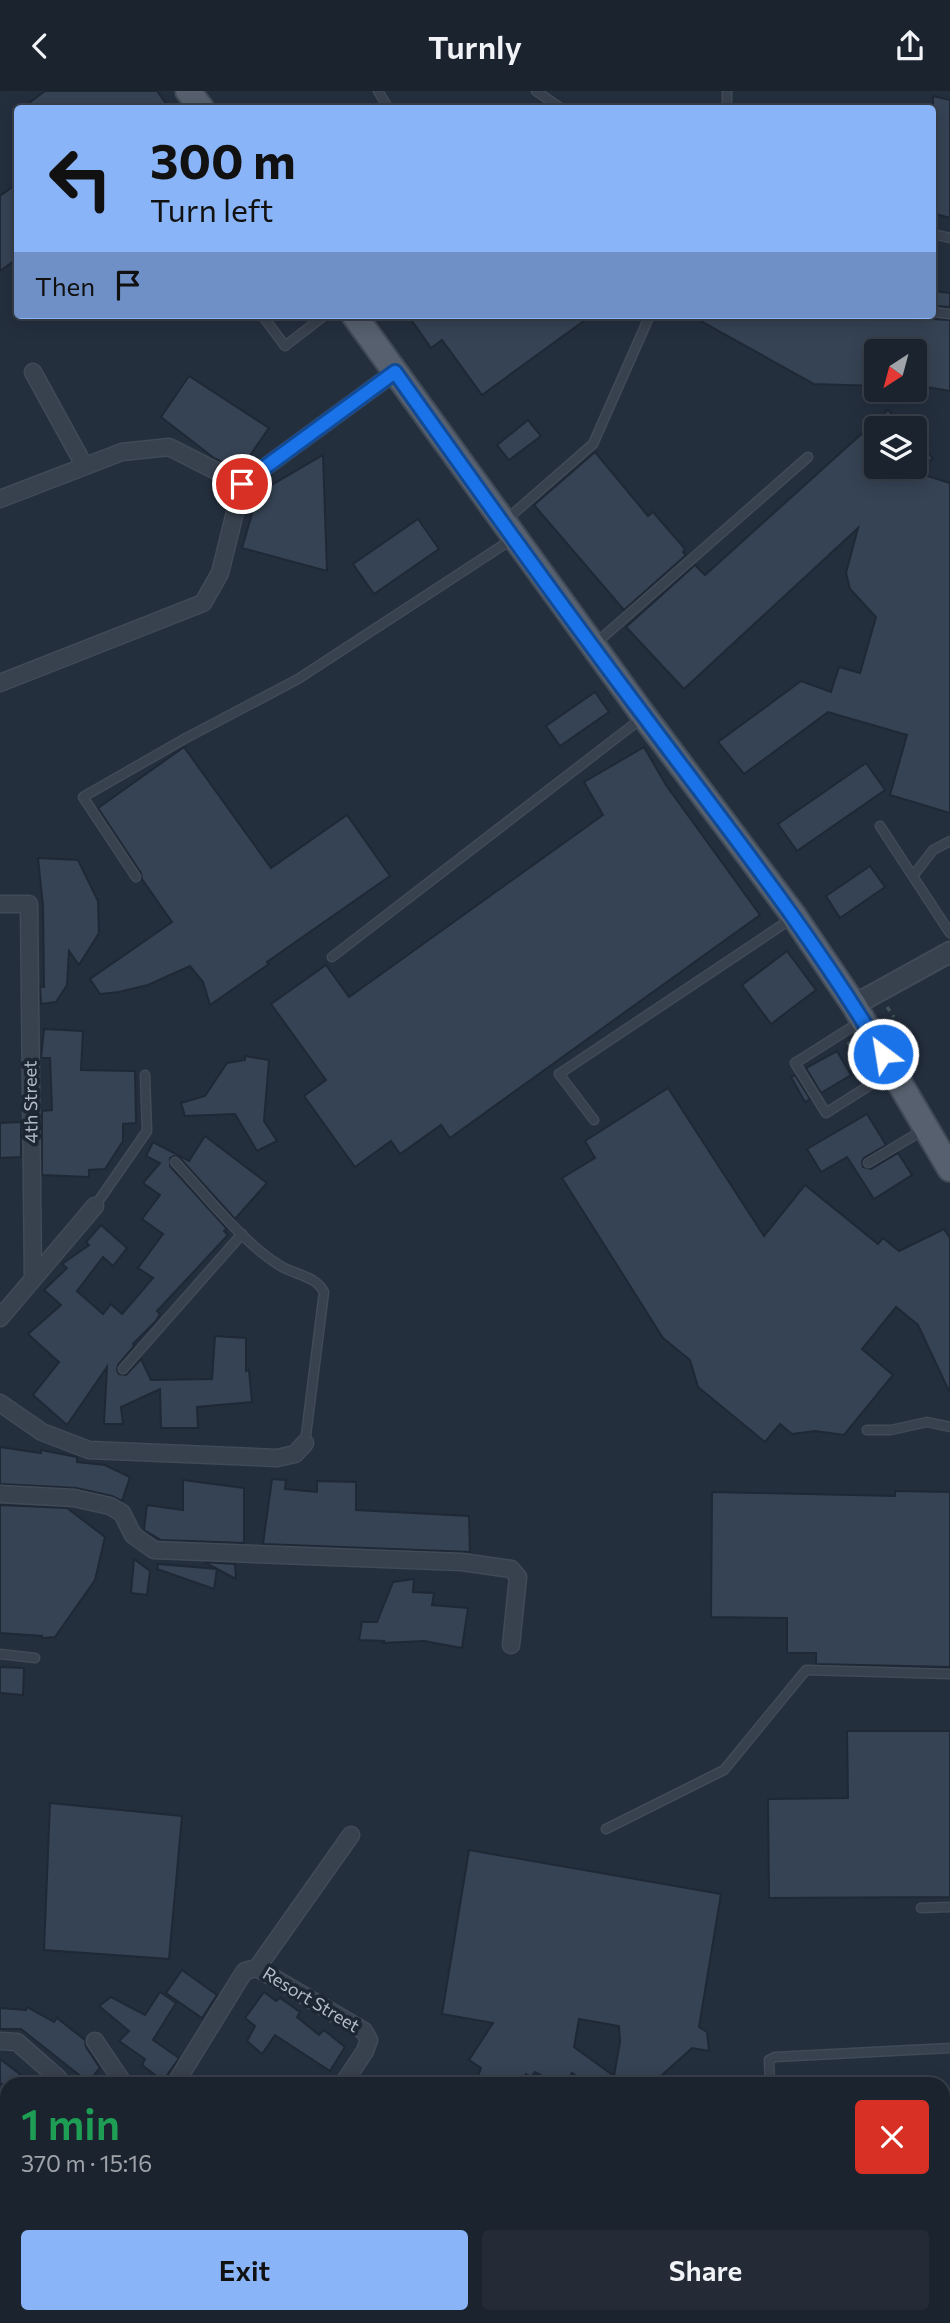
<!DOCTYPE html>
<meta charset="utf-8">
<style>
:root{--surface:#1b232e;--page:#242b36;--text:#f1f3f6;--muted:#a0a4aa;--line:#39404a;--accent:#8ab4f8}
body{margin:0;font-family:Commissioner,sans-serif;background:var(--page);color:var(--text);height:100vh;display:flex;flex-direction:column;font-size:26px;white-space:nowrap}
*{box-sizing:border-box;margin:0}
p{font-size:23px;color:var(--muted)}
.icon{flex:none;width:38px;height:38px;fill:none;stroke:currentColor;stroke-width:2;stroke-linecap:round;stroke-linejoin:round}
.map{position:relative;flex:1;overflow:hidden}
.side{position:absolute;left:0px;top:1986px;width:950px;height:247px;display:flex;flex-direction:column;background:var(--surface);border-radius:21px 21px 0 0;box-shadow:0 4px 18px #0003,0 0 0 2px var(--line)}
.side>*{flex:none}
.top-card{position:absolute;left:14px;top:14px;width:922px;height:214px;border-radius:7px;box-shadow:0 4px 18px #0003,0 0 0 2px var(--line);background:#8ab4f8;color:#111;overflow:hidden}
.needle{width:46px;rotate:216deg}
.fabs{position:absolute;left:864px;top:248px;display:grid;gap:14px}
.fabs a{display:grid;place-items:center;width:63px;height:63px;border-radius:7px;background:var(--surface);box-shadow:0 4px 18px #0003,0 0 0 2px var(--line);font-size:35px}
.pin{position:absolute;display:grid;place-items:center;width:60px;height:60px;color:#fff;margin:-30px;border:4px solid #fff;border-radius:50%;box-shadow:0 2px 7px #0007}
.me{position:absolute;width:77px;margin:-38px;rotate:329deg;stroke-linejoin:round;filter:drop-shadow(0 0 5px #0008)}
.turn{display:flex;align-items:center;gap:24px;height:147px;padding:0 21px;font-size:32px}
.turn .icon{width:91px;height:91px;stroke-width:2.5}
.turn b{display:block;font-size:49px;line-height:60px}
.then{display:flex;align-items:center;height:66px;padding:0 21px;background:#0003;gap:14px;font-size:26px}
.round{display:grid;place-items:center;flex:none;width:74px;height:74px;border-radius:7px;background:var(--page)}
.headline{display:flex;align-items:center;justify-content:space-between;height:119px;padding:0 21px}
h1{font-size:42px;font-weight:600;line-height:52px;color:#1e9e55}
.action{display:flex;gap:14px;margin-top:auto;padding:14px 21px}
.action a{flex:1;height:80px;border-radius:7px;background:var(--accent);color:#111;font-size:28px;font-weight:600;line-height:80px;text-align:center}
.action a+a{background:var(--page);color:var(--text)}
header{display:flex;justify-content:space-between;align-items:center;height:91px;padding:0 21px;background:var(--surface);font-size:32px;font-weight:600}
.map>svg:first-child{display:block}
</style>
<header><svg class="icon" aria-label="back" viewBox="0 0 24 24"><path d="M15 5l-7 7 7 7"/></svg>Turnly<svg class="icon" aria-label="share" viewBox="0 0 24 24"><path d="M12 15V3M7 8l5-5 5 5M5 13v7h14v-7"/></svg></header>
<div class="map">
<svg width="950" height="2232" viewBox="0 0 950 2232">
<rect width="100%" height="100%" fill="#242f3e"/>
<!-- building -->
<g fill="#364354" stroke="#1f2835" stroke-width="2" fill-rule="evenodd">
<polygon points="45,0 157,0 170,18 21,18"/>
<polygon points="933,5 950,9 950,127 933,122"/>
<polygon points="18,92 18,167 0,180 0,105"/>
<polygon points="933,200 950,202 950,216 933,215"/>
<polygon points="408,224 592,224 482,304 442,249 431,257"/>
<polygon points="690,224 927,224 932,228 950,229 950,300 915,294 915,261 877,261 877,295 814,293"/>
<polygon points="189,285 269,337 239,380 214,367 161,326"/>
<polygon points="888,319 906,338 877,338 877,376 915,376 915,348 933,367 918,382 950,392 950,722 890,704 907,644 828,621 744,683 718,651 801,590 831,601 839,576 860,582 876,526 850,498 846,482 858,437 684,598 626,536 695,474 705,484"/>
<polygon points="528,329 541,345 509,369 497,354"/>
<polygon points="595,361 648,425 653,421 685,458 683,461 686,464 624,519 534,414"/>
<polygon points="323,364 327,480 242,457 258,402"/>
<polygon points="418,428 439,458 374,503 353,473"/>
<polygon points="595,601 609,621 560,655 546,635"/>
<polygon points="184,656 271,777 347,724 390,785 267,871 269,873 210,914 203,891 190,875 148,894 119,901 100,903 90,888 172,831 142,788 141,782 98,717"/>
<polygon points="644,656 666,694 760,824 450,1047 441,1034 400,1063 391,1050 355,1076 304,1005 326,989 271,913 326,874 349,906 603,724 584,691"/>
<polygon points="866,672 885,699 797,760 778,733"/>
<polygon points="38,767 78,769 98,810 99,842 79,874 69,860 67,894 56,911 41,913 40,895 44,896 43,815"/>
<polygon points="870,775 885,796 840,827 826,805"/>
<polygon points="787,860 816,899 771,933 742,894"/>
<polygon points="44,938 83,940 81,979 135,980 136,1032 123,1033 123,1050 105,1078 89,1079 89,1086 42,1084 42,1020 52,1019 50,967 41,967"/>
<polygon points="837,960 851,984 821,1002 806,977"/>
<polygon points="245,965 269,969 264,1030 277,1050 257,1060 235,1023 185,1025 181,1012 205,1005 227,972 245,969"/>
<polygon points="795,984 810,1008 805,1011 791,986"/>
<polygon points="668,997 764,1145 805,1094 878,1153 883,1147 899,1160 944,1138 950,1147 950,1302 918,1234 896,1216 862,1258 893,1284 844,1344 815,1340 792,1343 780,1333 765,1351 698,1296 690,1269 663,1247 562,1087 595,1067 585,1050"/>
<polygon points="867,1023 886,1054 864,1067 862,1071 863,1076 871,1078 898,1062 912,1084 874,1108 847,1066 821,1081 807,1058"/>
<polygon points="21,1031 21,1066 0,1067 0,1032"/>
<polygon points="205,1045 267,1092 235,1128 180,1067 174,1065 170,1067 170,1075 227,1138 224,1140 228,1144 157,1220 160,1223 156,1230 133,1253 134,1255 118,1274 117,1279 119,1283 126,1284 141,1268 151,1289 212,1288 215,1245 246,1247 246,1280 249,1279 252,1311 197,1316 198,1337 161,1337 160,1298 121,1316 123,1333 104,1333 107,1276 67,1334 33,1304 59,1271 28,1243 61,1214 44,1199 67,1177 62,1173 89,1154 86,1151 101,1134 127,1157 113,1175 103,1166 77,1200 103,1223 111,1213 122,1223 153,1187 138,1177 163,1143 142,1128 160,1104 143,1092 160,1072 146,1065 153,1051 189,1070"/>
<polygon points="0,1356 41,1362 41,1359 77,1366 77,1371 105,1374 130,1386 122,1410 112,1405 76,1397 0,1393"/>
<polygon points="272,1388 286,1389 285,1398 317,1401 317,1390 356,1391 356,1419 469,1425 470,1461 263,1453"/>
<polygon points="183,1389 244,1397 244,1452 161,1449 144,1439 147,1414 183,1419"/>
<polygon points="895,1400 950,1401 950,1576 816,1573 816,1562 787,1562 787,1527 711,1526 712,1401 895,1405"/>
<polygon points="0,1414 67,1417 105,1446 95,1489 55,1546 42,1547 42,1545 0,1542"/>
<polygon points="134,1468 150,1480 147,1504 131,1502"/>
<polygon points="204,1471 235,1473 236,1488 217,1478"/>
<polygon points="158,1473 217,1478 214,1498 157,1478"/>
<polygon points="414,1488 413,1501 434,1502 432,1514 468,1517 462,1557 424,1550 383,1552 384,1550 359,1549 362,1531 377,1531 393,1491"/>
<polygon points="0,1576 24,1577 23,1604 0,1602"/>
<polygon points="847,1640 950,1640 950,1806 769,1807 768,1708 848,1707"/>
<polygon points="50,1712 182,1725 169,1868 44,1859"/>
<path d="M469,1759L721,1803L699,1936L707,1941L709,1960L692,1957L652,1993H588L572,1982L566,1993H557L535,1981L531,1986L526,1983L520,1993H515L502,1985L497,1993H475L481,1977L469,1969L493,1932L442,1923ZM579,1928L619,1935L620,1951L614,1985L574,1956Z"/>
<polygon points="182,1879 217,1904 202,1927 166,1902"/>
<polygon points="160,1901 176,1912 153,1949 179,1967 163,1990 142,1974 145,1968 119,1950 129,1940 99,1915 111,1906 145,1924"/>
<polygon points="264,1901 276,1910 280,1907 300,1921 297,1926 319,1944 324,1939 345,1956 330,1980 275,1944 262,1963 247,1950 255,1935 245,1927"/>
<polygon points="27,1916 54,1931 57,1927 85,1949 86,1956 100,1977 88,1991 21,1938 0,1938 0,1917 26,1919"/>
<polygon points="0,1968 33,1993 0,1993"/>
</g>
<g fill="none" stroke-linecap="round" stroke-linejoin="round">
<!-- service casing -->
<g stroke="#414a57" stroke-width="11">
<g id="service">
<polyline points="378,0 389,18"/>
<polyline points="536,0 562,18"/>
<polyline points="727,0 727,18"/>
<polyline points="933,143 950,147"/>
<polyline points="933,221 950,223"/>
<polyline points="262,224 285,255 325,224"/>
<polyline points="506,429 593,353 650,224"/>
<polyline points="595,553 808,366"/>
<polyline points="880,735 950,842"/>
<polyline points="913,785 933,759 950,750"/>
<polyline points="136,786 83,706 186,647 298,588 514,447"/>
<polyline points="332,866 642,627"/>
<polyline points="860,931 795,972 826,1022 889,982"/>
<polyline points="594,1029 559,983 791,828"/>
<path d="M175,1071C206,1104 242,1151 279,1174C294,1184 315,1184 324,1201L305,1352"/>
<polyline points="868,1072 925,1038"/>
<polyline points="95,1115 147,1040 145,984"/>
<polyline points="123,1278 242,1143"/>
<polyline points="867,1339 891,1339 927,1331 950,1336"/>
<polyline points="0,1563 35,1567"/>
<polyline points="606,1738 724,1679 806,1579 950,1583"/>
<polyline points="921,1817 950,1816"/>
<polyline points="770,1993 769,1969 775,1966 950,1957"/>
<polyline points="943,2068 950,2067"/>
<polyline points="943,2137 950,2134"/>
</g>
</g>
<!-- minor casing -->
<g stroke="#414a57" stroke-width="19">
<g id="minor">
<polyline points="33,281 84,374"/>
<polyline points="0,408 122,361 169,356 242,393"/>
<polyline points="0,592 203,512 220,482 242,393 395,281"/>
<polyline points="0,813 29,813 33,1187"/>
<polyline points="0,1227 95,1115"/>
<polyline points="0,1312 42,1341 89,1359 277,1367 295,1363 305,1352"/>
<polyline points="0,1403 74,1407 110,1415 122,1422 133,1444 154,1459 462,1471 511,1478 518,1486 511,1554"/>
<polyline points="257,1877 351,1744"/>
<polyline points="0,1950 17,1951 58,1987 58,1993"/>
<polyline points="95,1950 124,1993"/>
<polyline points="175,1993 239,1889 245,1880 257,1877 364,1940 369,1949 365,1960 343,1993"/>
<polyline points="0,2095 7,2084"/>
<polyline points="272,2226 276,2232"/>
<polyline points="546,2226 551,2232"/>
<polyline points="241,2232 254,2226"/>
<polyline points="352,2232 360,2226"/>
</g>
</g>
<!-- tertiary casing -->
<g stroke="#414a57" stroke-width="23">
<polyline id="tertiary" points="854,914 950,861"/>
</g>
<!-- primary casing -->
<g stroke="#414a57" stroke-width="28">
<g id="primary">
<polyline points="188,0 202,18"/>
<polyline points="354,224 644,625 794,825 854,914 950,1078"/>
</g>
</g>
<!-- path -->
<g stroke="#3f5557" stroke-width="3.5" stroke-dasharray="5 5" stroke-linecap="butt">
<polyline points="887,916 894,926"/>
<polyline points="848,951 861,974"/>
</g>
<!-- service -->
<use href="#service" stroke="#38414e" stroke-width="8"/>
<!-- minor -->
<use href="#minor" stroke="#38414e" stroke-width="16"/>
<!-- tertiary -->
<use href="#tertiary" stroke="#38414e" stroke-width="19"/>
<!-- primary -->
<use href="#primary" stroke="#56606e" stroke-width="24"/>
</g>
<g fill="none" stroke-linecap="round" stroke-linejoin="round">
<!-- route casing -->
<g stroke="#114b97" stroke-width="18">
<path id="route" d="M242,393L395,281C478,398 561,515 647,629C729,739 813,845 883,963"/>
</g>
<!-- route -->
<use href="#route" stroke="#1a73e8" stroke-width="12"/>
</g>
<g text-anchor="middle" stroke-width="7" stroke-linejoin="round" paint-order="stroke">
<!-- street labels -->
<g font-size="18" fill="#b4bcc9" stroke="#1d2633">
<text transform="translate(31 1011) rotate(-91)" y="6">4th Street</text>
<text transform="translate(311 1909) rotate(31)" y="6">Resort Street</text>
</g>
</g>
</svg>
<div class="fabs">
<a><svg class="needle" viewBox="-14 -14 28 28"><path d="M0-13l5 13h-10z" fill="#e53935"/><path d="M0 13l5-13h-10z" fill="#a0a4aa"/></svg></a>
<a><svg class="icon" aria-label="layers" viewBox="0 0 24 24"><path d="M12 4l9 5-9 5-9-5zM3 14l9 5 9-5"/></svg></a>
</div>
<div class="pin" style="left:242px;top:393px;background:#d93025"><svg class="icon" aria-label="arrive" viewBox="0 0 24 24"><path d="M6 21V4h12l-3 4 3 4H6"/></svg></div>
<svg class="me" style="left:883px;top:963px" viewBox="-20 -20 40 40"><circle r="17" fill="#1a73e8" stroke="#fff" stroke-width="3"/><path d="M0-11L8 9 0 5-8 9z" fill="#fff"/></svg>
<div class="top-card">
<div class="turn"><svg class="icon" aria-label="left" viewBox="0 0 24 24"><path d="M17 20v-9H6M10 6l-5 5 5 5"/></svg><div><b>300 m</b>Turn left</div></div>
<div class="then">Then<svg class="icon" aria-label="arrive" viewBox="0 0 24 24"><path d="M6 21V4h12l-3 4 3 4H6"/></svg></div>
</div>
<section class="side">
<div class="headline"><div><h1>1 min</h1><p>370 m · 15:16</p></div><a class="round" style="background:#d93025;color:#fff"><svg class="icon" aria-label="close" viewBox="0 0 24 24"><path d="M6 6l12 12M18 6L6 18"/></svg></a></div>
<div class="action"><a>Exit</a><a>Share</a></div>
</section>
</div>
